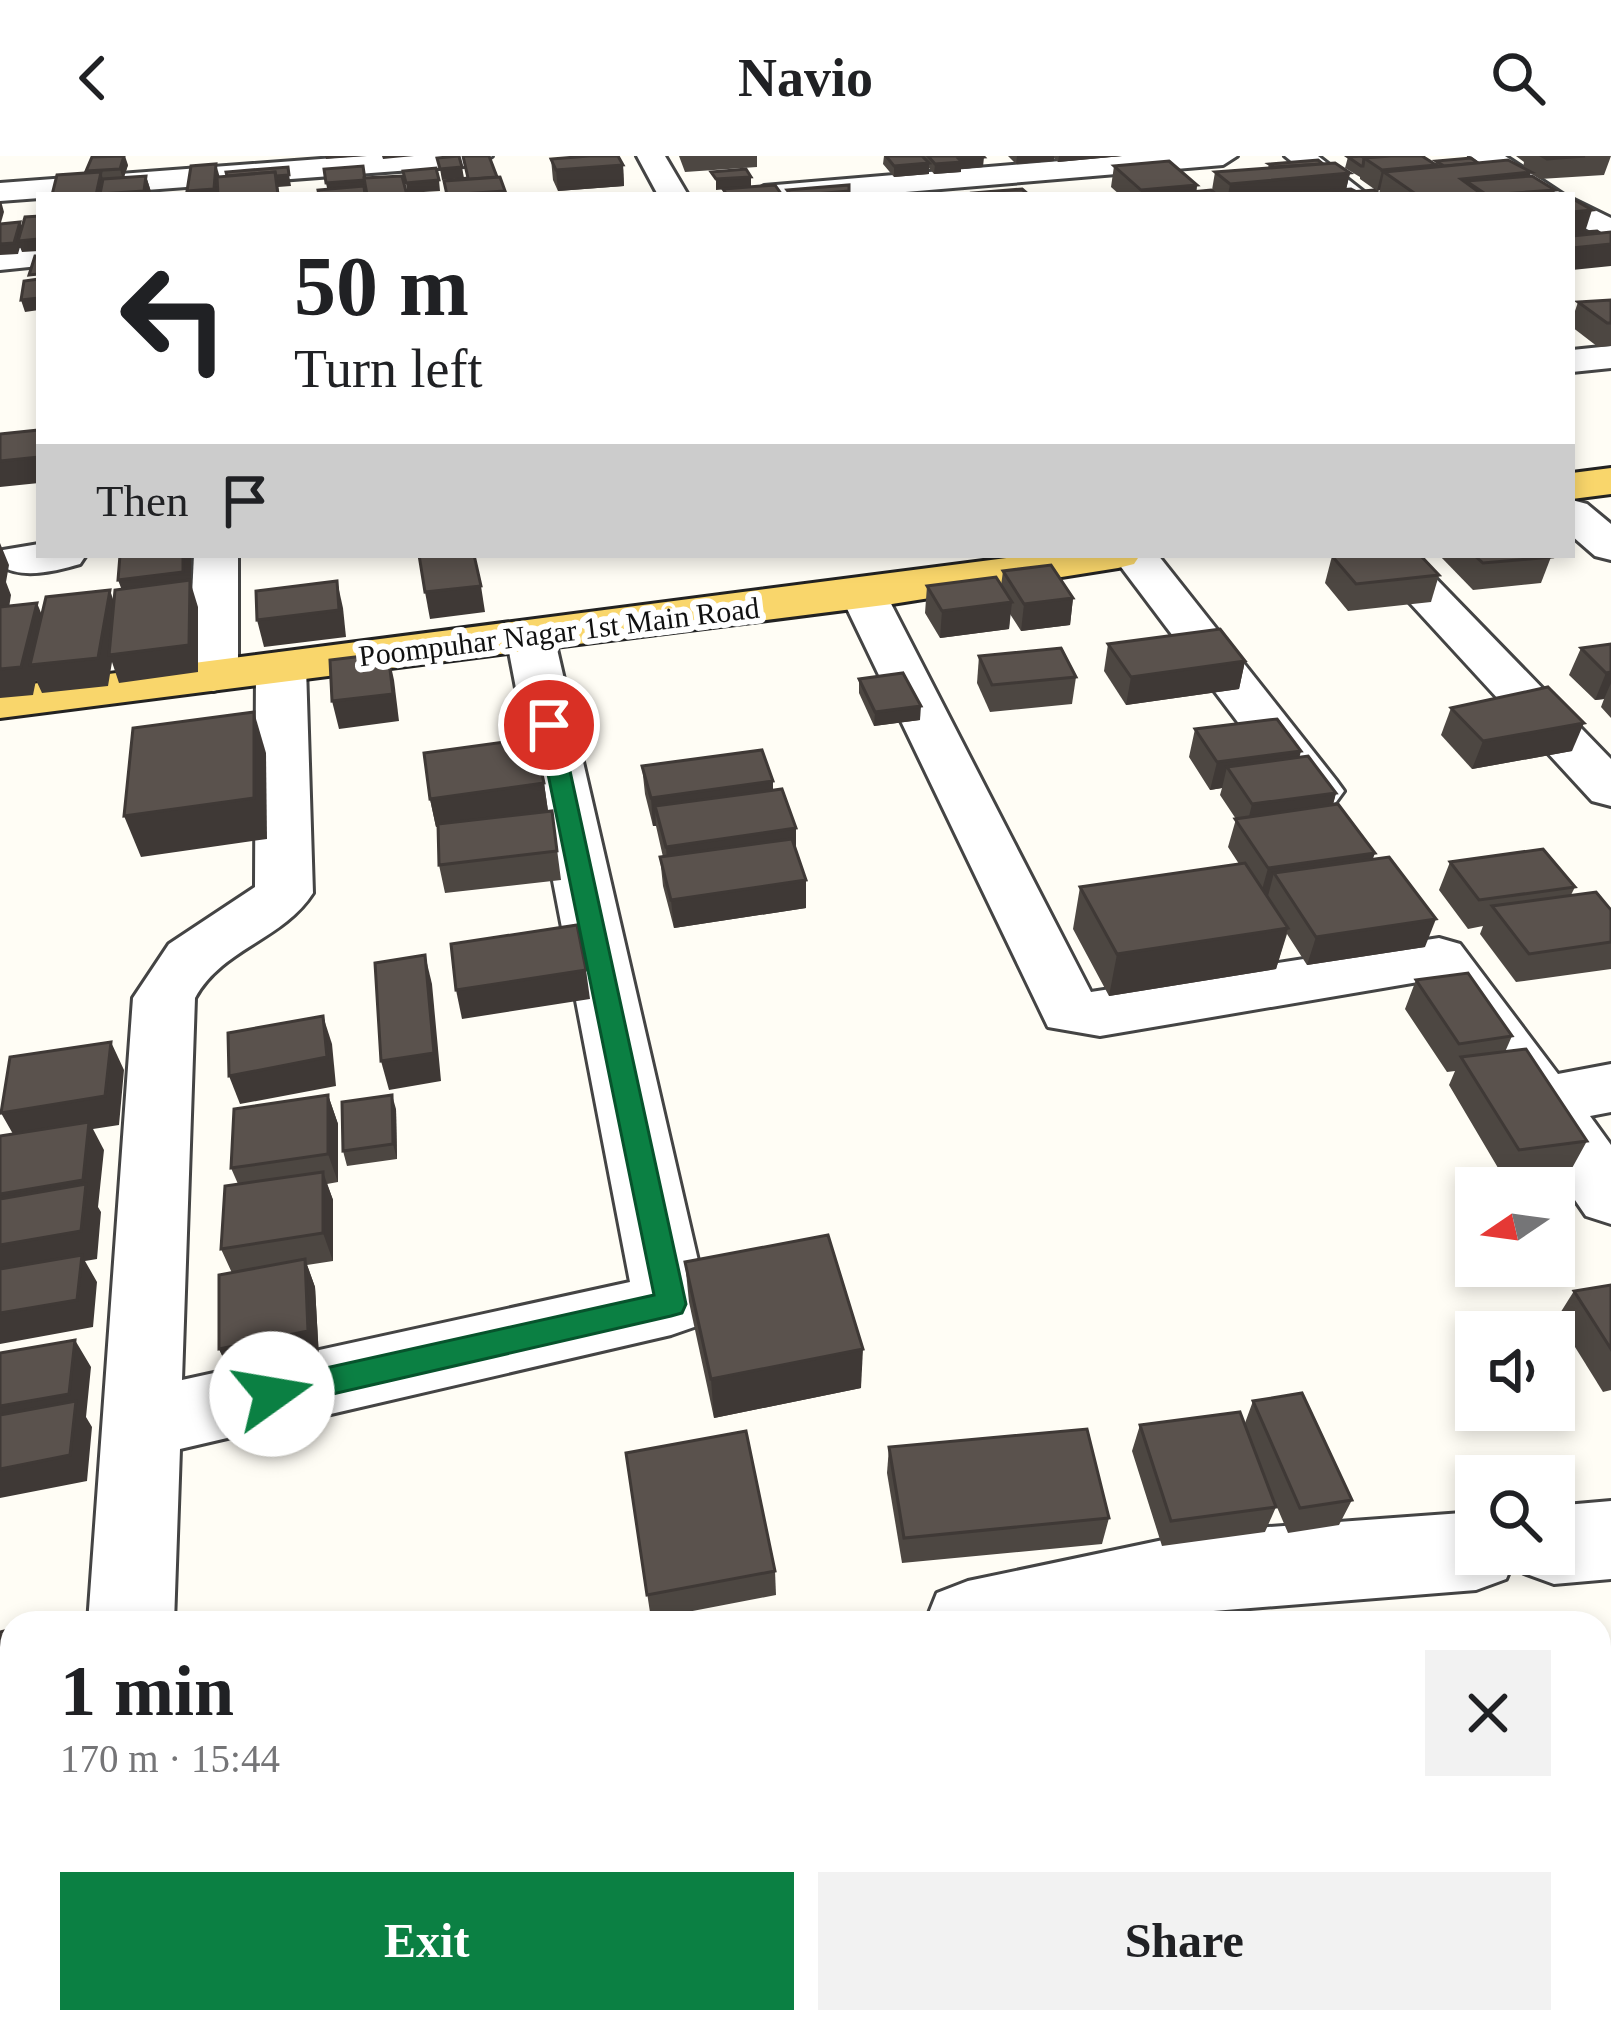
<!DOCTYPE html>
<meta charset="utf-8">
<style>
:root{--surface:#fff;--page:#f2f2f2;--text:#202124;--muted:#757577;--accent:#0b8043}
body{margin:0;font-family:Georgia,serif;background:var(--page);color:var(--text);height:100vh;display:flex;flex-direction:column;font-size:45px;white-space:nowrap}
*{box-sizing:border-box;margin:0}
p{font-size:39px;color:var(--muted)}
.icon{flex:none;width:66px;height:66px;fill:none;stroke:currentColor;stroke-width:2;stroke-linecap:round;stroke-linejoin:round}
.map{position:relative;flex:1;overflow:hidden}
.panel{position:absolute;left:0px;top:1455px;width:1611px;height:423px;display:flex;flex-direction:column;background:var(--surface);border-radius:36px 36px 0 0;box-shadow:0 6px 18px #0003}
.panel>*{flex:none}
.top-card{position:absolute;left:36px;top:36px;width:1539px;height:366px;border-radius:0px;box-shadow:0 6px 18px #0003;background:#fff;color:var(--text);overflow:hidden}
.needle{width:78px;rotate:257deg}
.tools{position:absolute;left:1455px;top:1011px;display:grid;gap:24px}
.tools a{display:grid;place-items:center;width:120px;height:120px;border-radius:0px;background:var(--surface);box-shadow:0 6px 18px #0003;font-size:60px}
.pin{position:absolute;display:grid;place-items:center;width:102px;height:102px;color:#fff;margin:-51px;border:6px solid #fff;border-radius:50%;box-shadow:0 3px 12px #0007}
.me{position:absolute;width:132px;margin:-66px;rotate:77deg;stroke-linejoin:round;filter:drop-shadow(0 0 9px #0008)}
.turn{display:flex;align-items:center;gap:42px;height:252px;padding:0 60px;font-size:54px}
.turn .icon{width:156px;height:156px;stroke-width:2.5}
.turn b{display:block;font-size:84px;line-height:102px}
.then{display:flex;align-items:center;height:114px;padding:0 60px;background:#0003;gap:24px;font-size:45px}
.round{display:grid;place-items:center;flex:none;width:126px;height:126px;border-radius:0px;background:var(--page)}
.headline{display:flex;align-items:center;justify-content:space-between;height:204px;padding:0 60px}
h1{font-size:72px;font-weight:700;line-height:90px}
.primary-button{display:flex;gap:24px;margin-top:auto;padding:24px 60px}
.primary-button a{flex:1;height:138px;border-radius:0px;background:var(--accent);color:#fff;font-size:48px;font-weight:700;line-height:138px;text-align:center}
.primary-button a+a{background:var(--page);color:var(--text)}
header{display:flex;justify-content:space-between;align-items:center;height:156px;padding:0 60px;background:var(--surface);font-size:54px;font-weight:700}
.map>svg:first-child{display:block}
</style>
<header><svg class="icon" aria-label="back" viewBox="0 0 24 24"><path d="M15 5l-7 7 7 7"/></svg>Navio<svg class="icon" aria-label="search" viewBox="0 0 24 24"><circle cx="10" cy="10" r="6"/><path d="M15 15l6 6"/></svg></header>
<div class="map">
<svg width="1611" height="1876" viewBox="0 0 1611 1876">
<rect width="100%" height="100%" fill="#fffdf5"/>
<g fill="none" stroke-linecap="round" stroke-linejoin="round">
<!-- minor casing -->
<g stroke="#444" stroke-width="6">
<g id="minor">
<polygon points="361,0 492,0 478,9 0,45 0,27"/>
<polygon points="637,0 665,0 688,39 658,39"/>
<polygon points="1120,0 1237,0 1223,9 870,39 749,39 764,30"/>
<polygon points="1285,0 1318,0 1368,39 1333,39"/>
<polygon points="1470,0 1505,0 1564,39 1528,39"/>
<polygon points="1572,43 1611,62 1611,86 1572,65"/>
<polygon points="39,90 39,110 0,114 0,94"/>
<polygon points="1611,190 1611,212 1572,216 1572,194"/>
<polygon points="1572,344 1587,348 1611,368 1611,404 1595,400 1572,380"/>
<path d="M39,388V399H86L80,408C56,415 21,424 0,409L3,394Z"/>
<polygon points="194,399 238,399 238,520 230,530 213,535 196,530 188,520"/>
<polygon points="1112,399 1158,399 1336,624 1344,635 1336,646 1317,651 1298,646"/>
<polygon points="1366,399 1413,399 1611,603 1611,650 1592,645"/>
<polygon points="863,424 879,428 886,438 1091,836 1439,782 1460,788 1558,918 1611,908 1611,956 1590,960 1611,989 1611,1068 1586,1060 1424,825 1100,880 1048,871 840,438 847,428"/>
<path d="M530,466L547,470L554,480L708,1148L697,1170L671,1179L180,1293L174,1467H88L133,842L169,788L255,731L256,511L264,501L281,496L298,501L306,511L313,737C283,784 222,792 195,842L182,1224L630,1126L506,480L513,470Z"/>
<polygon points="1611,1345 1611,1423 1554,1428 1524,1417 1516,1399 1506,1423 1476,1434 1201,1456 1152,1467 925,1467 937,1437 968,1425 1201,1376 1476,1356 1476,1398 1554,1398 1554,1350"/>
<polygon points="12,1686 12,1784 0,1787 0,1689"/>
<polygon points="72,1866 174,1866 176,1876 72,1876"/>
<polygon points="644,1866 746,1866 749,1876 645,1876"/>
<polygon points="1213,1866 1315,1866 1320,1876 1216,1876"/>
</g>
</g>
<!-- major casing -->
<g stroke="#222" stroke-width="6">
<g id="major">
<polygon points="1611,312 1611,338 1572,343 1572,317"/>
<polygon points="1030,399 1140,399 1134,408 1118,412 892,448 0,562 0,532"/>
</g>
</g>
<!-- minor -->
<use href="#minor" fill="#fff" fill-rule="evenodd"/>
<!-- major -->
<use href="#major" fill="#f9d66b" fill-rule="evenodd"/>
</g>
<!-- wall -->
<g fill="#4d4742">
<polygon points="679,0 757,0 757,11 685,16"/>
<polygon points="884,0 983,0 983,11 961,13 961,16 934,18 929,12 929,18 894,21 883,8"/>
<polygon points="1008,0 1122,0 1058,6 1054,2 1054,5 1016,8"/>
<polygon points="1516,0 1611,0 1604,19 1540,23 1530,17 1529,20 1555,34 1553,39 1382,39 1379,37 1380,34 1377,35 1360,23 1360,21 1345,12 1348,1 1435,8 1436,5 1478,7 1523,12 1524,6"/>
<polygon points="551,3 623,9 624,30 558,35 553,24"/>
<polygon points="1269,8 1323,8 1350,17 1346,33 1381,39 1120,39 1111,31 1114,10 1197,29 1196,36 1212,34 1215,16 1268,12"/>
<polygon points="128,9 124,21 146,20 152,39 87,17 86,15"/>
<polygon points="1611,144 1611,190 1598,191 1572,171 1572,164 1578,146"/>
<polygon points="1439,399 1549,399 1551,401 1541,427 1473,434"/>
<polygon points="1332,400 1439,419 1431,446 1348,455 1325,427"/>
<polygon points="1003,415 1073,442 1070,469 1021,475 1010,458 1009,473 940,482 925,457 927,430 1001,430"/>
<polygon points="1108,488 1245,505 1239,533 1126,549 1104,515"/>
<polygon points="1611,488 1611,562 1601,551 1604,543 1595,544 1569,519 1581,492"/>
<polygon points="979,500 1076,521 1072,548 990,556 977,527"/>
<polygon points="859,523 920,564 874,570 859,537"/>
<polygon points="1451,552 1572,595 1472,613 1441,579"/>
<polygon points="1195,573 1300,601 1336,637 1333,649 1373,703 1425,791 1307,809 1287,778 1276,813 1109,840 1073,773 1080,731 1239,708 1228,691 1236,663 1220,639 1222,632 1210,634 1189,601"/>
<polygon points="642,610 773,634 806,724 806,752 674,772 663,730 660,701 663,701 656,670 653,670 645,638"/>
<polygon points="544,627 548,655 552,655 561,724 445,737 439,709 438,671 436,671 430,643"/>
<polygon points="1450,706 1575,731 1571,739 1611,754 1611,813 1516,826 1480,778 1483,770 1468,773 1439,734"/>
<polygon points="1416,824 1512,880 1505,896 1587,985 1571,1014 1504,1022 1449,929 1455,915 1447,916 1405,853"/>
<polygon points="328,939 338,968 338,1026 327,1028 333,1044 333,1105 307,1109 315,1131 319,1202 232,1220 219,1193 232,1117 221,1093 238,1028 231,1012"/>
<polygon points="396,953 397,1003 347,1010 343,995"/>
<polygon points="685,1106 861,1232 714,1262 689,1146"/>
<polygon points="1611,1129 1611,1234 1603,1236 1557,1162 1574,1135"/>
<polygon points="1253,1245 1352,1344 1339,1369 1288,1377 1271,1337 1276,1351 1265,1376 1162,1390 1132,1295 1140,1269 1245,1267"/>
<polygon points="889,1291 1109,1362 1102,1388 902,1407 887,1317"/>
<polygon points="626,1297 775,1415 776,1439 651,1463"/>
<polygon points="1039,1866 1239,1866 1242,1873 1239,1876 1042,1876"/>
</g>
<!-- shaded-wall -->
<g fill="#3f3936">
<polygon points="125,0 128,9 123,24 120,13"/>
<polygon points="325,0 367,0 326,3"/>
<polygon points="382,0 414,0 383,3"/>
<polygon points="1017,0 1054,0 1054,5 1016,8"/>
<polygon points="1059,0 1122,0 1058,6"/>
<polygon points="984,1 983,11 961,13 961,16 934,18 935,8 959,3"/>
<polygon points="929,7 929,18 894,21 894,10"/>
<polygon points="216,8 222,29 221,39 188,39 187,35"/>
<polygon points="623,9 624,30 558,35 556,14"/>
<polygon points="1436,9 1430,30 1384,16 1380,34 1377,35 1382,14"/>
<polygon points="462,11 464,22 442,24 440,13"/>
<polygon points="1452,15 1531,16 1524,36 1555,34 1553,39 1487,39"/>
<polygon points="101,16 107,38 146,20 152,39 96,39"/>
<polygon points="1350,17 1345,38 1297,37 1297,39 1228,39 1230,28"/>
<polygon points="289,19 291,30 278,31 280,39 227,24"/>
<polygon points="751,21 751,31 716,34 716,23"/>
<polygon points="365,24 367,34 328,37 326,27"/>
<polygon points="439,24 440,35 407,37 406,27"/>
<polygon points="1197,29 1196,39 1141,39 1141,34"/>
<polygon points="505,35 505,39 447,39"/>
<polygon points="849,35 849,39 804,39"/>
<polygon points="1,45 4,56 0,70 0,47"/>
<polygon points="1592,54 1585,76 1572,77 1572,56"/>
<polygon points="20,66 24,77 39,83 39,95 22,96 20,91 18,98 0,99 0,88"/>
<polygon points="1611,88 1611,110 1572,114 1573,92"/>
<polygon points="39,142 39,154 25,156 21,144"/>
<polygon points="39,301 39,327 0,331 0,305"/>
<polygon points="0,387 9,409 6,426 11,439 7,465 0,466"/>
<polygon points="183,399 191,399 191,428 198,451 198,516 119,527 112,506 108,530 42,537 36,524 33,539 0,542 0,513 37,447 48,474 110,434 119,461 128,450 118,424"/>
<polygon points="337,425 343,452 346,481 264,491 257,464"/>
<polygon points="481,430 485,456 430,463 425,436"/>
<polygon points="1073,442 1070,469 1021,475 1024,448"/>
<polygon points="1012,446 1009,473 940,482 942,455"/>
<polygon points="388,497 394,524 399,565 339,573 332,545"/>
<polygon points="1245,505 1239,533 1126,549 1131,521"/>
<polygon points="1611,516 1611,527 1604,543 1595,544 1606,517"/>
<polygon points="921,550 920,564 874,570 875,556"/>
<polygon points="254,556 266,597 267,683 141,701 124,660"/>
<polygon points="1584,567 1572,595 1472,613 1483,585"/>
<polygon points="1301,595 1294,623 1227,611 1222,632 1210,634 1217,606"/>
<polygon points="773,625 773,654 655,650 656,670 653,670 651,642"/>
<polygon points="544,627 548,655 436,671 430,643"/>
<polygon points="1336,637 1328,665 1245,677 1252,648"/>
<polygon points="796,672 796,701 668,719 666,691"/>
<polygon points="1375,697 1365,725 1274,717 1268,740 1260,741 1268,712"/>
<polygon points="806,724 806,752 674,772 671,744"/>
<polygon points="1436,763 1425,791 1307,809 1316,781"/>
<polygon points="1288,772 1276,813 1109,840 1117,798"/>
<polygon points="425,799 432,828 441,925 389,934 381,905"/>
<polygon points="586,814 590,843 462,863 456,834"/>
<polygon points="323,860 332,888 336,930 240,948 229,920"/>
<polygon points="111,886 124,914 119,969 93,973 104,994 98,1051 101,1056 97,1103 85,1105 97,1126 93,1171 0,1188 0,1038 17,985 1,957"/>
<polygon points="328,939 338,968 338,1026 328,998"/>
<polygon points="392,939 396,953 397,1003 393,988"/>
<polygon points="323,1016 333,1044 333,1105 323,1077"/>
<polygon points="305,1103 315,1131 319,1202 232,1220 219,1193"/>
<polygon points="75,1184 91,1211 86,1261 92,1271 87,1325 0,1342 0,1250"/>
<polygon points="863,1193 861,1232 714,1262 711,1223"/>
<polygon points="12,1645 12,1670 0,1673 0,1647"/>
</g>
<!-- building -->
<g fill="#5a524d" stroke="#3f3936" stroke-width="3">
<polygon points="124,0 120,13 86,15 92,1"/>
<polygon points="459,0 462,11 440,13 437,2"/>
<polygon points="463,0 489,0 497,21 444,25 468,22"/>
<polygon points="589,0 618,0 623,9 556,14 551,3"/>
<polygon points="886,0 922,0 929,7 894,10"/>
<polygon points="928,0 983,0 984,1 959,3 962,6 935,8"/>
<polygon points="1364,0 1391,0 1364,2 1363,10 1361,10 1348,1"/>
<polygon points="1391,0 1422,0 1436,9 1382,14 1364,2"/>
<polygon points="1542,0 1585,0 1547,3"/>
<polygon points="1471,2 1478,7 1444,10 1436,5"/>
<polygon points="1318,4 1323,8 1274,11 1269,8"/>
<polygon points="1508,4 1531,16 1461,23 1483,39 1417,39 1384,16"/>
<polygon points="1169,5 1197,29 1141,34 1114,10"/>
<polygon points="1335,7 1350,17 1230,28 1215,16"/>
<polygon points="216,8 214,33 187,35 191,10"/>
<polygon points="363,10 365,24 326,27 324,13"/>
<polygon points="288,11 289,19 276,20 275,16 227,20 226,16"/>
<polygon points="436,12 439,24 406,27 403,15"/>
<polygon points="746,13 751,21 716,23 711,16"/>
<polygon points="101,16 96,39 52,39 57,19"/>
<polygon points="275,16 278,39 218,39 217,21"/>
<polygon points="146,20 144,35 100,38 103,23"/>
<polygon points="402,20 407,39 367,39 364,22"/>
<polygon points="1532,20 1555,34 1487,39 1466,25"/>
<polygon points="500,21 505,35 447,39 444,25"/>
<polygon points="775,29 782,39 727,39 723,33"/>
<polygon points="849,29 849,35 804,39 791,39 787,34"/>
<polygon points="364,30 365,39 319,39 318,34"/>
<polygon points="1022,33 1029,39 975,39 973,37"/>
<polygon points="1351,33 1355,35 1313,39 1300,39 1297,37"/>
<polygon points="1211,34 1217,39 1159,39"/>
<polygon points="1374,34 1381,39 1313,39"/>
<polygon points="1572,43 1573,43 1592,54 1572,56"/>
<polygon points="39,60 39,83 18,85 25,61"/>
<polygon points="20,66 14,87 0,88 0,68"/>
<polygon points="1597,75 1600,77 1572,80 1572,77"/>
<polygon points="1611,76 1611,88 1572,92 1572,80"/>
<polygon points="35,100 39,100 39,118 29,119"/>
<polygon points="39,123 39,142 21,144 24,125"/>
<polygon points="1611,144 1611,167 1607,167 1578,146"/>
<polygon points="39,274 39,301 0,305 0,278"/>
<polygon points="120,399 183,399 183,416 118,424"/>
<polygon points="419,399 474,399 481,430 425,436"/>
<polygon points="1346,399 1420,399 1439,419 1356,428 1332,400"/>
<polygon points="1474,399 1549,399 1551,401 1483,407"/>
<polygon points="1051,409 1073,442 1024,448 1003,415"/>
<polygon points="996,421 1012,446 942,455 927,430"/>
<polygon points="190,424 189,489 109,499 115,434"/>
<polygon points="337,425 339,454 257,464 256,435"/>
<polygon points="110,434 98,502 30,509 46,441"/>
<polygon points="37,447 21,511 0,513 0,451"/>
<polygon points="1220,473 1245,505 1131,521 1108,488"/>
<polygon points="1611,488 1611,516 1606,517 1581,492"/>
<polygon points="1061,492 1076,521 992,529 979,500"/>
<polygon points="388,497 393,538 332,545 330,504"/>
<polygon points="903,517 921,550 875,556 859,523"/>
<polygon points="1548,531 1584,567 1483,585 1451,552"/>
<polygon points="254,556 254,642 124,660 133,572"/>
<polygon points="1277,563 1301,595 1217,606 1195,573"/>
<polygon points="534,582 544,627 430,643 424,597"/>
<polygon points="762,594 773,625 651,642 642,610"/>
<polygon points="1308,600 1336,637 1252,648 1227,611"/>
<polygon points="782,633 796,672 666,691 655,650"/>
<polygon points="1338,648 1375,697 1268,712 1235,663"/>
<polygon points="552,655 557,695 439,709 438,668"/>
<polygon points="792,683 806,724 671,744 660,701"/>
<polygon points="1543,693 1575,731 1479,744 1450,706"/>
<polygon points="1389,701 1436,763 1316,781 1274,717"/>
<polygon points="1245,707 1288,772 1117,798 1080,731"/>
<polygon points="1596,736 1611,754 1611,786 1529,798 1492,750"/>
<polygon points="577,769 586,814 456,834 451,788"/>
<polygon points="425,799 434,897 381,905 375,807"/>
<polygon points="1468,817 1512,880 1459,888 1416,824"/>
<polygon points="323,860 327,901 229,920 228,877"/>
<polygon points="111,886 105,940 1,957 10,901"/>
<polygon points="1526,893 1587,985 1519,994 1461,901"/>
<polygon points="328,939 328,998 231,1012 234,953"/>
<polygon points="392,939 393,988 343,995 342,946"/>
<polygon points="89,966 83,1024 0,1038 0,980"/>
<polygon points="323,1016 323,1077 221,1093 225,1030"/>
<polygon points="86,1028 81,1075 0,1089 0,1043"/>
<polygon points="828,1079 863,1193 711,1223 685,1106"/>
<polygon points="82,1099 77,1144 0,1157 0,1113"/>
<polygon points="305,1103 308,1175 219,1193 219,1119"/>
<polygon points="1611,1129 1611,1193 1574,1135"/>
<polygon points="75,1184 69,1238 0,1250 0,1197"/>
<polygon points="1302,1237 1352,1344 1300,1352 1253,1245"/>
<polygon points="76,1245 70,1299 0,1313 0,1259"/>
<polygon points="1240,1256 1276,1351 1171,1365 1140,1269"/>
<polygon points="1087,1273 1109,1362 904,1382 889,1291"/>
<polygon points="746,1275 775,1415 647,1439 626,1297"/>
<polygon points="72,1461 72,1467 42,1467"/>
<polygon points="12,1473 12,1645 0,1647 0,1476"/>
<polygon points="1051,1866 1239,1866 1242,1873 1229,1876 1053,1876"/>
</g>
<!-- route -->
<polygon fill="#0b8043" stroke="#07532c" stroke-width="3" points="549,562 560,569 686,1148 682,1157 671,1160 272,1252 261,1248 256,1238 261,1228 272,1224 654,1139 538,569"/>
<g text-anchor="middle" stroke-width="12" stroke-linejoin="round" paint-order="stroke">
<!-- far-street labels -->
<g font-size="30" fill="#111" stroke="#fff">
<text transform="translate(559 476) rotate(-7)" y="10">Poompuhar Nagar 1st Main Road</text>
</g>
</g>
</svg>
<div class="tools">
<a><svg class="needle" viewBox="-14 -14 28 28"><path d="M0-13l5 13h-10z" fill="#e53935"/><path d="M0 13l5-13h-10z" fill="#757577"/></svg></a>
<a><svg class="icon" aria-label="sound" viewBox="0 0 24 24"><path d="M4 9h4l5-4v14l-5-4H4zM17 9q2 3 0 6"/></svg></a>
<a><svg class="icon" aria-label="search" viewBox="0 0 24 24"><circle cx="10" cy="10" r="6"/><path d="M15 15l6 6"/></svg></a>
</div>
<div class="pin" style="left:549px;top:569px;background:#d93025"><svg class="icon" aria-label="arrive" viewBox="0 0 24 24"><path d="M6 21V4h12l-3 4 3 4H6"/></svg></div>
<svg class="me" style="left:272px;top:1238px" viewBox="-20 -20 40 40"><circle r="19" fill="#fff"/><path d="M0-13L10 11 0 6-10 11z" fill="#0b8043"/></svg>
<div class="top-card">
<div class="turn"><svg class="icon" aria-label="left" viewBox="0 0 24 24"><path d="M17 20v-9H6M10 6l-5 5 5 5"/></svg><div><b>50 m</b>Turn left</div></div>
<div class="then">Then<svg class="icon" aria-label="arrive" viewBox="0 0 24 24"><path d="M6 21V4h12l-3 4 3 4H6"/></svg></div>
</div>
<section class="panel">
<div class="headline"><div><h1>1 min</h1><p>170 m · 15:44</p></div><a class="round"><svg class="icon" aria-label="close" viewBox="0 0 24 24"><path d="M6 6l12 12M18 6L6 18"/></svg></a></div>
<div class="primary-button"><a>Exit</a><a>Share</a></div>
</section>
</div>
